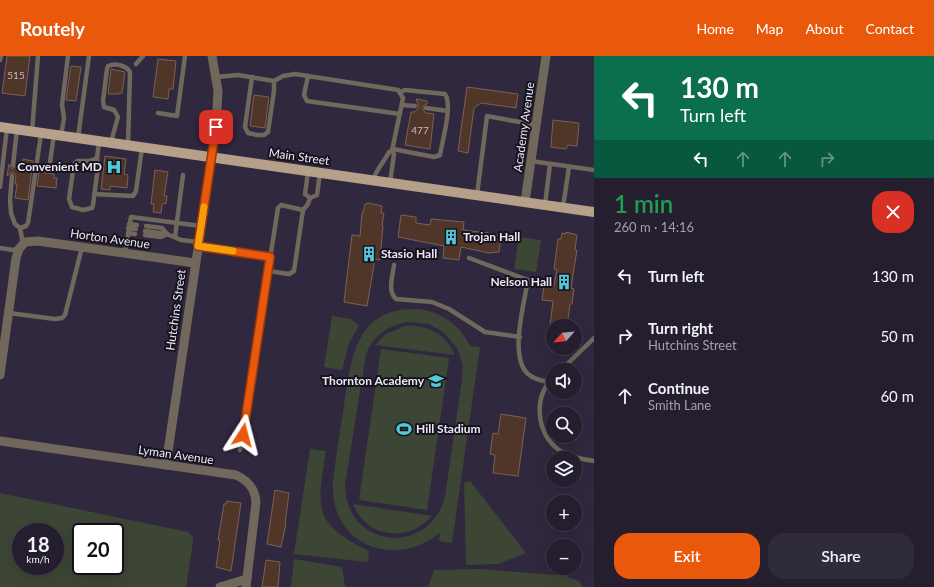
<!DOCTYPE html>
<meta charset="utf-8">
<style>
:root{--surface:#241e2f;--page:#302b3b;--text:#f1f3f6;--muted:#a3a2aa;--line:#413c4b;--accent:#ea580c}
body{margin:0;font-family:Lato,sans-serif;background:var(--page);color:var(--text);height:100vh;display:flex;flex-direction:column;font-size:15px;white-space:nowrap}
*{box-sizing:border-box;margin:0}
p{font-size:13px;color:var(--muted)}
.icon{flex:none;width:22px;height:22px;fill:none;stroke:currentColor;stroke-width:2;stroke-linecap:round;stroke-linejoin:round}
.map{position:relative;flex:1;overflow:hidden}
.drawer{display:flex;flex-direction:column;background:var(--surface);width:340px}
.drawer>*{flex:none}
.hud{background:#0b6e4f;color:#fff;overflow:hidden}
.needle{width:26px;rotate:243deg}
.tools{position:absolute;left:546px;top:263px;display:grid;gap:8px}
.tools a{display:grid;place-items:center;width:36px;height:36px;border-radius:50%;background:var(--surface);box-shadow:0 4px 16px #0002,0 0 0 1px var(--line);font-size:20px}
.speed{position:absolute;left:12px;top:467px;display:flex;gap:8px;font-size:20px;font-weight:700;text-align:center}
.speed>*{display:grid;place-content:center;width:52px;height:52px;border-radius:50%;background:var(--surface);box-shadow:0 4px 16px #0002,0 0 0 1px var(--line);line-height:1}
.speed small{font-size:10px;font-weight:400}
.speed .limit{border:2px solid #111;border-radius:6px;background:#fff;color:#111}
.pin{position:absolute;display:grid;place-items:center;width:34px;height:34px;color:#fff;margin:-17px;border-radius:8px;box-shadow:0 2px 6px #0006}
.me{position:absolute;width:44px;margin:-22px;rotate:9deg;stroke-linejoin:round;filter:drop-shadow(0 0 3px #0008)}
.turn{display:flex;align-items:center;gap:14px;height:84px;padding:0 20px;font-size:18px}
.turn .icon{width:52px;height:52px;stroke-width:2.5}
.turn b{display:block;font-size:28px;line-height:34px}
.lanes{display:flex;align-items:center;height:38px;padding:0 20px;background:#0003;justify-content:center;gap:20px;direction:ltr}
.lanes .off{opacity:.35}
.round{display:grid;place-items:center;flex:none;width:42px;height:42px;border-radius:16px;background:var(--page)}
.headline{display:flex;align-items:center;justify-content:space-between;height:68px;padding:0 20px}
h1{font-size:24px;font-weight:600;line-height:30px;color:#1e9e55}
.cta{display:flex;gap:8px;margin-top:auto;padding:8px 20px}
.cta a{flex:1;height:46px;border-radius:16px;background:var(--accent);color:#fff;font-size:16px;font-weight:600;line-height:46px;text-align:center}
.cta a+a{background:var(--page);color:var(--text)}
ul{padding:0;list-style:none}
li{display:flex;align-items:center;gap:12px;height:60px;padding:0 20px}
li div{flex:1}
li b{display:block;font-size:15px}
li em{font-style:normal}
header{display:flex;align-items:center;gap:24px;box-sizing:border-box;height:56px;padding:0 20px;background:var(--accent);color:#fff}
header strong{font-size:19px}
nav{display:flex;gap:22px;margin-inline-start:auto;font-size:14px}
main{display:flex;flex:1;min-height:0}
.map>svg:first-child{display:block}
</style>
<header>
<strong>Routely</strong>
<nav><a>Home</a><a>Map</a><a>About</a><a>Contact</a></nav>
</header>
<main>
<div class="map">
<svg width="594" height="531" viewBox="0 0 594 531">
<rect width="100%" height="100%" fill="#30283f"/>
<!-- green -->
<g fill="#3d4635" fill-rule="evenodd">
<polygon points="519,181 541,184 536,216 514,213"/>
<path d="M419,253C441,256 460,269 470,290L480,291L452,487L439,485L440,477C393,514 329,488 333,426C336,400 340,375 344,350C351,303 355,250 419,253ZM407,266L429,268L443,276L457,292L463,309L462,323L445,441C429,501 346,493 345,429L366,298C373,280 388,269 407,266Z"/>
<polygon points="332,260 351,263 359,270 349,287 342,314 324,311"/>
<path d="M405,270C427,268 446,278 455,299L375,289L386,278Z"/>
<polygon points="381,293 449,302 427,454 359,444"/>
<path d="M310,393L326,395C317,453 312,467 369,495L368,506L294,498Z"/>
<polygon points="470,425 526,497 498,508 466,509 464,427"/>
<path d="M0,437L188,476L193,481V486L186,531H0ZM21,476H55V510H21ZM81,476H115V510H81Z"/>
<path d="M353,448L432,460C409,487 366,482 353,448Z"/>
<polygon points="294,503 342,511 345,530 350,531 291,531"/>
<polygon points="478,513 556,519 556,516 579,525 583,531 428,531 434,514"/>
</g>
<!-- building -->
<g fill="#503629" stroke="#7d6053">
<polygon points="7,0 30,0 25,40 2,37"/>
<polygon points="158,3 176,5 173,33 169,33 168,43 153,41"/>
<polygon points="71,10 81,11 76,45 66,44"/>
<polygon points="111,13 125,16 122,37 119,37 119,38 108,38"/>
<polygon points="467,31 518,38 516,52 481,47 474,52 468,97 458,95"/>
<polygon points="254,39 269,41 265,72 250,70"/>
<polygon points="416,43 427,45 427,48 423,50 423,54 426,57 434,58 430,93 405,89 411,56 415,56 419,51"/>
<polygon points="553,64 579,67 577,90 568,89 566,93 551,91"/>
<polygon points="105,100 126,103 124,118 128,119 127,132 110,130 110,134 101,133"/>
<polygon points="23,103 33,105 28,144 15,142 17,128 15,128 16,119 12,116 7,120 9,108 12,113 17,109 22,110"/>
<polygon points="155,114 168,116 164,140 167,140 166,148 164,147 162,149 161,157 153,156 154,148 151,148"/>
<polygon points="39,116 54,118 54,122 57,122 56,132 37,130"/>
<polygon points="369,147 382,150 381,157 384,157 382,170 383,170 380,204 375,203 367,250 344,246 352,179 360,180 362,157 363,157 365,148"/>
<polygon points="401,159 416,161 416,167 430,169 431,163 464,166 463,174 479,176 479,175 501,180 499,196 489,197 461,191 459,204 443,202 444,190 398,181"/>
<polygon points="566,176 577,179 575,194 577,194 571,232 574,233 572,248 570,248 567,270 550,270 553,245 542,244 544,229 554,230 557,213 554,213 558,183 561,183 562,177 566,178"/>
<polygon points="501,358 526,362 518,420 493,417 495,399 490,398 493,377 498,378"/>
<polygon points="275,434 289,437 285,468 286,468 281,491 267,488"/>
<polygon points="227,445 241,447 231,515 216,511 220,484 218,484 224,448 226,448"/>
<polygon points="266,504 280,506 278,531 262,531"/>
</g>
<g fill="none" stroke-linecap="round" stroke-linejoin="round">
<!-- service -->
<g stroke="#71685c" stroke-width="4.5">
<polyline points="0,4 1,0"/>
<polyline points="136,8 143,0"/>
<polyline points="308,20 304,39 307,45 400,58"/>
<polyline points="216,21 238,19 274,25 283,20 295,18 398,34 403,42 392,95 394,98 390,127"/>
<polyline points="252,21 245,71 248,77 257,79 264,79 268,76 274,35 274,25"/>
<polyline points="402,49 415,50"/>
<polyline points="426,52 448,55"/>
<polyline points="158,57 177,60 185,0"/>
<polyline points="32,76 38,0"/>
<polyline points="61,80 64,62 62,49 68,0"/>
<polyline points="78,82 89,0"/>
<path d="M111,86L118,61L114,54L104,51L103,45L107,13L108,10C115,7 126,9 130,16L128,90"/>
<path d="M393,93L434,101L440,99C442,86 453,49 445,38L405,34L400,36"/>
<polyline points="97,102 90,105 77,105 74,108 69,143 72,151 83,154 92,152 93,149 98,111 97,102 99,86"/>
<polyline points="531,105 594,114"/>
<polyline points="50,106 54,79"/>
<polyline points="13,109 17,74"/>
<polyline points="308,116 305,138 310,142"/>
<polyline points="12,120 10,144 11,157 15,168 20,172 23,188"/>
<path d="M373,124C376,114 384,106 389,96L392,95"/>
<polyline points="0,131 7,72"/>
<polyline points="94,138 133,140 136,135 142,92"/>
<polyline points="477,139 487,60 536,69"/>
<polyline points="310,142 317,139 320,117"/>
<polyline points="545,149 550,108"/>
<polyline points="563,151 569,111"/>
<polyline points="129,168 137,169"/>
<polyline points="146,170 162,172 167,178"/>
<polyline points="20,172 26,170 28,167 41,78"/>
<polyline points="128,172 136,173"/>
<polyline points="145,175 167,178 181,184 198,186"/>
<polyline points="128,177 135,178"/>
<polyline points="145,179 161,181 167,178"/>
<polyline points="175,181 183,119"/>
<polyline points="198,189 271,201"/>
<polyline points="0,192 13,194 20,191"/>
<polyline points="125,197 131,161 201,170"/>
<path d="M469,202L528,224C524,248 509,301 528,318C534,323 542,325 549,326"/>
<path d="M394,209C393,219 387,235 396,243L432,246L449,253L485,276L520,281"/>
<polyline points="268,215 289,218 294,215 303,154 308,148 310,142"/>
<polyline points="9,257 55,263 62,262 65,259 82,191"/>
<polyline points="561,314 594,282"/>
<path d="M553,322C533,341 536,377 559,394C569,401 582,403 594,405"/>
<polyline points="240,394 278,152 281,149 303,154"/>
</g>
<!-- minor -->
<g stroke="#71685c" stroke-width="9">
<polyline points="525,146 546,0"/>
<polyline points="0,319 16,202 19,193 25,186 38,185 195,207"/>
<path d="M0,385L236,419C249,425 255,433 256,446L246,531"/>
<polyline points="166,409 216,71 218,35 212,0"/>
<polyline points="220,531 247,523"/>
</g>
<!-- primary -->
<polyline stroke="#b5a18a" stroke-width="10" points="0,71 594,156"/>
</g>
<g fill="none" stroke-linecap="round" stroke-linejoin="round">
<!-- route casing -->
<g stroke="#983908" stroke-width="10">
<polyline id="route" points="216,71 198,190 270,201 243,379"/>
</g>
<!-- route -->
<use href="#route" stroke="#ea580c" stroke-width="7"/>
<!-- slow -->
<polyline stroke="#f59e0b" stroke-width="7" points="204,151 198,190 233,195"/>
</g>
<!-- icons -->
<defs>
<g id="hospital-bare" transform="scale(1.2)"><path d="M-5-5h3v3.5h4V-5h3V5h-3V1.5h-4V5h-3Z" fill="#52cbd9" stroke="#17131e" stroke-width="2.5" paint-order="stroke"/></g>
<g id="building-bare" transform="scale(1.2)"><path d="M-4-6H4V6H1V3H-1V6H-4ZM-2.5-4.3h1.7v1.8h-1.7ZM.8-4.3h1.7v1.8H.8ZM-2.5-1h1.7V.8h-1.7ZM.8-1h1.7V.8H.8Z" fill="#52cbd9" stroke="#17131e" stroke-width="2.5" paint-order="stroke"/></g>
<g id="school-bare" transform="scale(1.2)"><path d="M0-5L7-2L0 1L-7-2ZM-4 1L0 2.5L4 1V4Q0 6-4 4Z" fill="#52cbd9" stroke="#17131e" stroke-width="2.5" paint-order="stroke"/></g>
<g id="stadium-bare" transform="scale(1.2)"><path d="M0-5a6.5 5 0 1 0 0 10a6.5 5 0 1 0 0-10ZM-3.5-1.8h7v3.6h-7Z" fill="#52cbd9" stroke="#17131e" stroke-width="2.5" paint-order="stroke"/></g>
</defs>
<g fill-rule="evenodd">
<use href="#hospital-bare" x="114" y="111"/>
<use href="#building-bare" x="451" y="181"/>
<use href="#building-bare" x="369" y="198"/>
<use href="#building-bare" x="564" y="226"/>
<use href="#school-bare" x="436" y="325"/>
<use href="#stadium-bare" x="404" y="373"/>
</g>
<g text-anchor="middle" stroke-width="4" stroke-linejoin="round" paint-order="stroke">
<!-- number labels -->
<g font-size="10" fill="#c5bbc4">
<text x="16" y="23">515</text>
<text x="420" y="78">477</text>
</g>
<!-- street labels -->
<g font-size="12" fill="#ece7f7" stroke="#17131e">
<text transform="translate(524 71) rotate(-82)" y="4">Academy Avenue</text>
<text transform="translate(299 101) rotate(8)" y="4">Main Street</text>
<text transform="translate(110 183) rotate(8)" y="4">Horton Avenue</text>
<text transform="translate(176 254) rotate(-82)" y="4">Hutchins Street</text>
<text transform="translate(176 399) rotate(8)" y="4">Lyman Avenue</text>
</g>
<!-- poi labels -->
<g font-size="12" font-weight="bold" fill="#ece7f7" stroke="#17131e" text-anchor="end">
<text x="102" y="115">Convenient MD</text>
<text x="463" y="185" text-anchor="start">Trojan Hall</text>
<text x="381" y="202" text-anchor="start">Stasio Hall</text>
<text x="552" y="230">Nelson Hall</text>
<text x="424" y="329">Thornton Academy</text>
<text x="416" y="377" text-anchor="start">Hill Stadium</text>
</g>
</g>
</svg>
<div class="tools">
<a><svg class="needle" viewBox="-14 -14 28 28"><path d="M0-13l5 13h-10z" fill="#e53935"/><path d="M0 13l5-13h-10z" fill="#a3a2aa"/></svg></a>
<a><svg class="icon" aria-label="sound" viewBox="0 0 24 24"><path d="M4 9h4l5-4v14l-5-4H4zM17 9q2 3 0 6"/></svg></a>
<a><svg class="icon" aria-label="search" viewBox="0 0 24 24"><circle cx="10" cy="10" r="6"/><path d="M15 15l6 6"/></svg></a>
<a><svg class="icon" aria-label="layers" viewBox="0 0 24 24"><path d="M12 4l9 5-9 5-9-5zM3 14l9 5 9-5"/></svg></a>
<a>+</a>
<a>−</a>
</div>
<div class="speed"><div>18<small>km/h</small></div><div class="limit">20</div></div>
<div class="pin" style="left:216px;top:71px;background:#d93025"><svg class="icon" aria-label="arrive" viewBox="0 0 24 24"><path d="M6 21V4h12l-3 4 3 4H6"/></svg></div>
<svg class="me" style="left:243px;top:379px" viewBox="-20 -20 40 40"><path d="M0-17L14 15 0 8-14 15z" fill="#ea580c" stroke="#fff" stroke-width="4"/></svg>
</div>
<section class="drawer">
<div class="hud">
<div class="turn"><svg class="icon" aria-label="left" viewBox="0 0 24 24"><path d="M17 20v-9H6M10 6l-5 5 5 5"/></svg><div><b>130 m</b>Turn left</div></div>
<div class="lanes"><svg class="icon" aria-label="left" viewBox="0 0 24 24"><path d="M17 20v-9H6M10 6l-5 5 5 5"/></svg><svg class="icon off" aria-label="ahead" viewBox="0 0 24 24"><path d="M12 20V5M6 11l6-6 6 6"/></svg><svg class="icon off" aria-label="ahead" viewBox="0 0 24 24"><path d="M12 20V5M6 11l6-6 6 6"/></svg><svg class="icon off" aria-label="right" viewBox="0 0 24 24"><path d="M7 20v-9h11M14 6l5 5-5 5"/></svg></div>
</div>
<div class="headline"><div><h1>1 min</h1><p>260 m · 14:16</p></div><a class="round" style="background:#d93025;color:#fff"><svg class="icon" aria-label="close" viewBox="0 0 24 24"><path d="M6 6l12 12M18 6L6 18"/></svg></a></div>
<ul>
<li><svg class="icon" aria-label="left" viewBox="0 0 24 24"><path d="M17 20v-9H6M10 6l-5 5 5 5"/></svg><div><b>Turn left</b></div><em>130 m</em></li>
<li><svg class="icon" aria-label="right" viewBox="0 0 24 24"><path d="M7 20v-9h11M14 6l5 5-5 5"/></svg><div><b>Turn right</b><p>Hutchins Street</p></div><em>50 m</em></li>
<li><svg class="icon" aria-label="ahead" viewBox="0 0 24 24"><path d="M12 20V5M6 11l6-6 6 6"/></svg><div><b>Continue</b><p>Smith Lane</p></div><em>60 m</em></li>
</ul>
<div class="cta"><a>Exit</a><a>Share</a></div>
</section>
</main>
